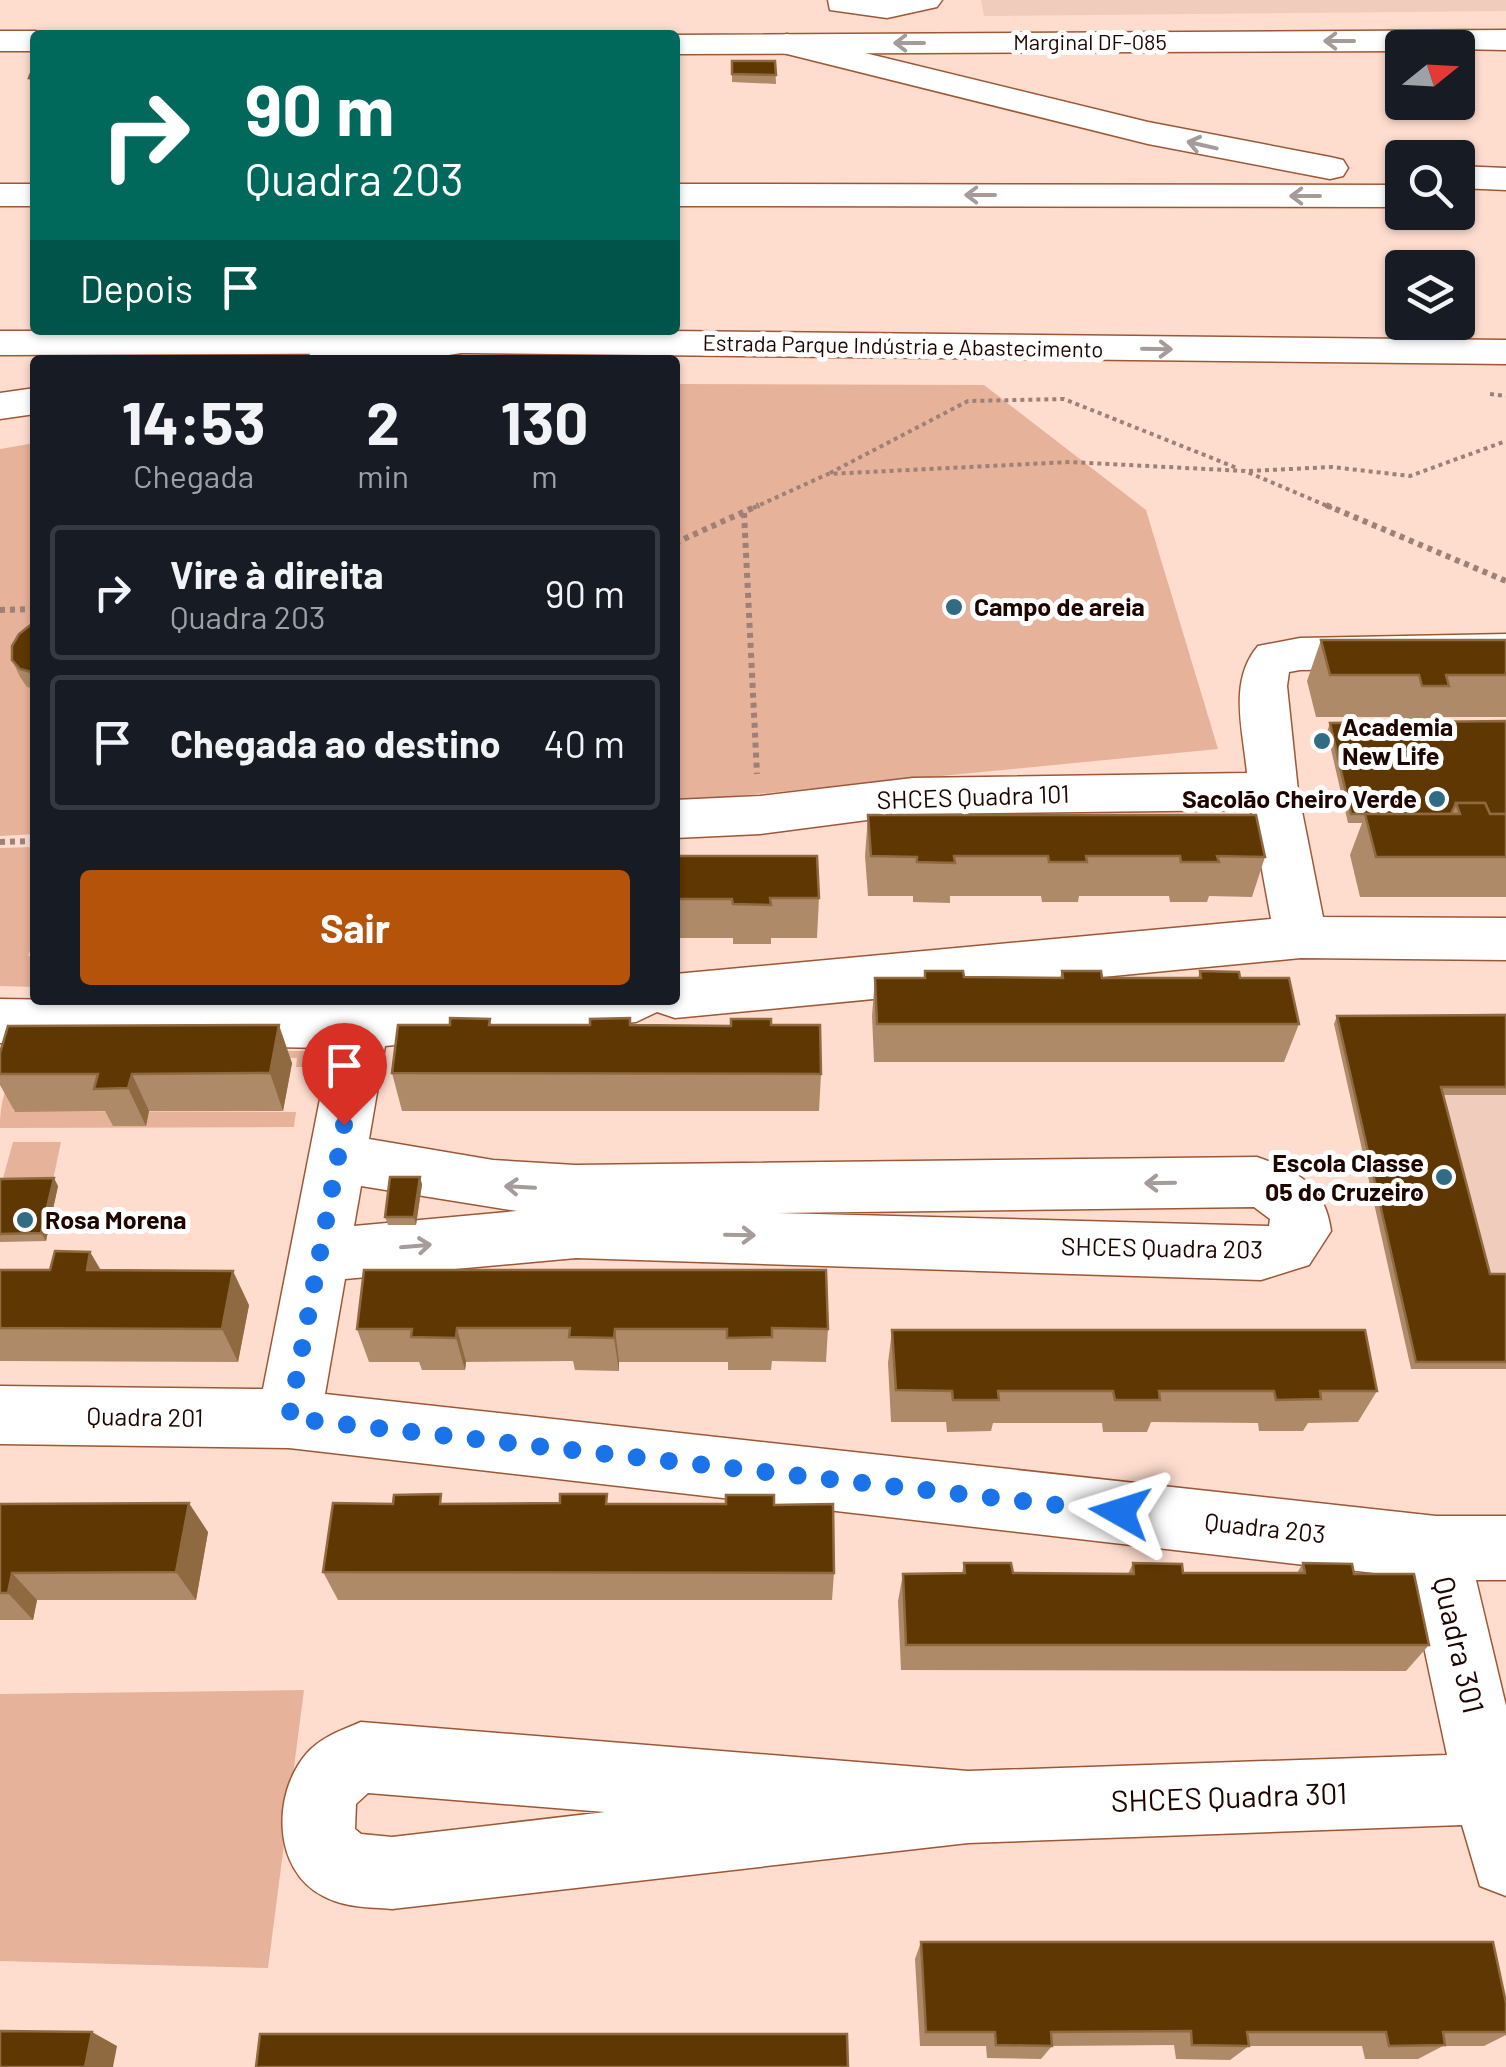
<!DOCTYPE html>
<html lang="pt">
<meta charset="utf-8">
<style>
:root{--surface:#171b24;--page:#20242c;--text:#f1f3f6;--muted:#9ea1a6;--line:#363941;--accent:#b45309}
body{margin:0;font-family:Barlow,sans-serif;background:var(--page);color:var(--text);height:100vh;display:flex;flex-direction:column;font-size:38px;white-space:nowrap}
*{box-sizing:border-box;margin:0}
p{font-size:32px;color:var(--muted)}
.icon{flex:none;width:55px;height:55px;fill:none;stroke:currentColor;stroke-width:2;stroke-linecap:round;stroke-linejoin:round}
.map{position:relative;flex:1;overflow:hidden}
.details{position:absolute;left:30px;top:355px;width:650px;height:650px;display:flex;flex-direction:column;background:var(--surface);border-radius:10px;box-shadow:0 2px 8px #0004}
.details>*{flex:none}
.banner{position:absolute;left:30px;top:30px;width:650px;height:305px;border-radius:10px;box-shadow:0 2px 8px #0004;background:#00695c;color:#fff;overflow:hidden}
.needle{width:65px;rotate:72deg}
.buttons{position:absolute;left:1385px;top:30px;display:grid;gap:20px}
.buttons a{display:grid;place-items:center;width:90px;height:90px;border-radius:10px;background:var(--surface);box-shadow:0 2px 8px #0004;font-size:50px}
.pin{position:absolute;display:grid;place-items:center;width:85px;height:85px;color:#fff;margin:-102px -42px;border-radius:50% 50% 50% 0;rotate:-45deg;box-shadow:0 0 10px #0007}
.pin .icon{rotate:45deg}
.me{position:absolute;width:110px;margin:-55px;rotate:276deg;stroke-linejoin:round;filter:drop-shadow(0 0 8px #0008)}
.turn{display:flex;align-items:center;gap:35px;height:210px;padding:0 50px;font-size:45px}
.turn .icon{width:130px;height:130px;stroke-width:2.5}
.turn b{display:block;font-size:70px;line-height:85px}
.then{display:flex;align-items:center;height:95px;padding:0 50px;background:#0003;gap:20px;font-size:38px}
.eta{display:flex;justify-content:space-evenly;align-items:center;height:170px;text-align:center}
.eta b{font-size:60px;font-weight:700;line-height:70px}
.primary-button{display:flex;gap:20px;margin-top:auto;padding:20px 50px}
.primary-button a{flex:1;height:115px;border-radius:10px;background:var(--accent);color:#fff;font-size:40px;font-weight:700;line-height:115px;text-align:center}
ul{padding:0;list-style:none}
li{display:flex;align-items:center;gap:30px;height:135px;margin:0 20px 15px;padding:0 30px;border:5px solid var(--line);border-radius:10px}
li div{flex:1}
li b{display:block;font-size:38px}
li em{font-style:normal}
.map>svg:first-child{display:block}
</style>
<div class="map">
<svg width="1506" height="2067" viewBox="0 0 1506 2067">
<rect width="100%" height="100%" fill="#feddcf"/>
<!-- built -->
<g fill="#efccbc">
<polygon points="981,0 1506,0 1506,11 984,16"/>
<polygon points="1506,1013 1506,1336 1344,1018"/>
</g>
<!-- green -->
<g fill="#e7b29a">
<polygon points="675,384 984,385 1146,510 1218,749 675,802"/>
<polygon points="35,443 35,834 0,836 0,449"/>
<polygon points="35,847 35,936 28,956 35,957 35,987 0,986 0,848"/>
<path d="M32,1049L306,1051L305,1067H296L297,1058L30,1057L13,1111L296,1112L294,1127L0,1128C0,1096 9,1071 32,1049Z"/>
<polygon points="13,1142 61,1142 53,1180 2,1182"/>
<polygon points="304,1690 268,1968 0,1961 0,1694"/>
</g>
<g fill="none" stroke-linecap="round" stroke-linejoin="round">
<!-- minor casing -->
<g stroke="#9d5735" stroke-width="3">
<g id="minor">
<polygon points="828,0 942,0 937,7 887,18 830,10"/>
<path d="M1506,634V666L1300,670L1289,672L1287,686L1298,791L1323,917L1506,918V960L1301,958L675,1018L657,1012L636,1022L385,1046L369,1139L493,1160L575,1165L1257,1157C1297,1171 1325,1185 1331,1231L1309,1265L1261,1280L576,1258L345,1279L325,1394L1436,1516H1506V1580H1476L1506,1706V1896L1480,1886L1462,1825L968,1843L392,1909C368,1907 345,1908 323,1896C272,1870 272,1793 307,1753C321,1737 342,1730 361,1722L968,1771L1447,1755L1409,1577L289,1448L0,1444V1386L263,1389L330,1048L0,1043V999L338,1004L339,1000H675V974L1271,919L1251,810L913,814L760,834L675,838V800L760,796L913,778L1247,773C1243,730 1228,681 1258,646L1300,638ZM361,1186L517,1211L354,1226ZM1254,1207L1270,1219L1269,1226L778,1213ZM368,1793L605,1812L392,1837L361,1834L355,1829L356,1804Z"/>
</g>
</g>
<!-- major casing -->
<g stroke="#9d5735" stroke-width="3">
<g id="major">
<polygon points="1506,30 1506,50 1402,48 1402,51 675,54 675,35 670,35"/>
<polygon points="0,31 35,31 48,35 35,35 35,51 0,51"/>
<polygon points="447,332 461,335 467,344 461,353 418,360 306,360 312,351 326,348"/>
<polygon points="35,388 35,414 0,419 0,393"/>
</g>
</g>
<!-- highway casing -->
<g stroke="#9d5735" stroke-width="3">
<g id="highway">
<polygon points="787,34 1148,122 1330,157 1343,160 1348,168 1343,176 1330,179 1148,144 775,51 770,44 775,37"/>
<polygon points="1458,166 1506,168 1506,190 1458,188"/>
<rect x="0" y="184" width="35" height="22"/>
<polygon points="675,184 1402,185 1402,207 675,206"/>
<polygon points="569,330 1506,340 1506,364 465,353 0,355 0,331"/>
</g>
</g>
<!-- path-far1 -->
<g stroke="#9e8076" stroke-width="4" stroke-dasharray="4 4" stroke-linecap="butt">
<polyline points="1490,394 1506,396"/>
<polyline points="1249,471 1332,467 1410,476 1506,441"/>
<polyline points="830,473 968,401 1064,399 1237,468"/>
<polyline points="753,508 828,474 1070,462 1245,471 1332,508"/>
</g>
<!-- path -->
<g stroke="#9e8076" stroke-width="6" stroke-dasharray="5 5" stroke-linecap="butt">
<polyline points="1326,505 1506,581"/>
<polyline points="744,513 757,774"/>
<polyline points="675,543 759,505"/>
<polyline points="0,610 35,609"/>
<polyline points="0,842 35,841"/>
</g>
<!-- minor -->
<use href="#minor" fill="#fff" fill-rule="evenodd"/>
<!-- major -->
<use href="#major" fill="#fff" fill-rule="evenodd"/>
<!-- highway -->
<use href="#highway" fill="#fff" fill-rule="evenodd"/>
</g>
<!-- wall -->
<g fill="#ae8a68">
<polygon points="732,61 775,61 776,84 732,82"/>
<polygon points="35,68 35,87 32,87 29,78"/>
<polygon points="35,623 35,689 27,687 20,677 12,660"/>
<polygon points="1321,640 1506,640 1506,717 1437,717 1435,722 1506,721 1506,897 1360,897 1350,855 1362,823 1348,823 1327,732 1330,723 1404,722 1403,717 1316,717 1307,681"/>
<polygon points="868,815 1265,857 1252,897 1209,896 1207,902 1170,902 1169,896 1079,896 1078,902 1042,902 1041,896 950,896 950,903 913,902 913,896 868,896 865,856"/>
<polygon points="675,856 819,898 817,938 771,938 771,944 733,944 733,938 675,938"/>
<polygon points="925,971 964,977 1060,978 1062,971 1102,978 1198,978 1200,971 1240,978 1299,1024 1284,1062 874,1062 872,1016 875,978 924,978"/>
<polygon points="1506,1015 1506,1095 1444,1095 1490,1274 1506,1274 1506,1369 1411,1369 1334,1024 1337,1016"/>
<polygon points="490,1019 491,1025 771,1025 821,1074 819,1111 402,1111 392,1073"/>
<polygon points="0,1053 292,1063 283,1111 149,1111 146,1126 113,1126 105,1111 15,1112 0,1085"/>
<polygon points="0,1179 58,1186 46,1241 0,1242"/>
<polygon points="422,1184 416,1225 388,1225 385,1217"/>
<polygon points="90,1252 101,1270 249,1305 238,1362 0,1361 0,1270 50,1270"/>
<polygon points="357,1329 828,1329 826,1362 772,1361 771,1370 728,1370 728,1362 619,1362 619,1371 575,1370 573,1361 466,1362 465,1370 422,1370 419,1362 369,1362"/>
<polygon points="892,1330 1377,1391 1358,1422 1308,1423 1303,1431 1259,1431 1258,1423 1151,1422 1147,1432 1103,1432 1102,1423 993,1423 991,1431 947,1432 946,1422 891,1422 888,1363"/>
<polygon points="0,1504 208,1532 196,1600 37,1600 33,1620 0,1620"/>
<polygon points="445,1504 774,1505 834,1573 832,1600 338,1600 323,1572"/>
<polygon points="964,1563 1013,1573 1128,1574 1133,1563 1183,1573 1297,1573 1303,1563 1354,1574 1429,1645 1406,1671 901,1670 898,1601 903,1574 962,1573"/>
<polygon points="921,1942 1506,2032 1506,2035 1484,2046 1443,2046 1418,2059 1365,2059 1362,2046 1249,2046 1230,2060 1176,2059 1174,2045 1052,2046 1041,2059 987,2058 986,2046 920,2046 915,1959"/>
</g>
<!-- shaded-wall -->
<g fill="#8f6940">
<polygon points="279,1025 292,1063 283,1111 270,1073"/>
<polygon points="132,1074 149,1111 146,1126 128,1088"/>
<polygon points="420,1177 422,1184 416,1225 414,1217"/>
<polygon points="54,1178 58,1186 46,1241 41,1233"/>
<polygon points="90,1252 110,1287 87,1270"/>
<polygon points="233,1271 249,1305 238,1362 222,1329"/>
<polygon points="457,1328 466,1362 465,1370 456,1338"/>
<polygon points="615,1329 619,1362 619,1371 614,1338"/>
<polygon points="189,1503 208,1532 196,1600 176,1572"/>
<polygon points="12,1573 37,1600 33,1620 8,1593"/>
<polygon points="92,2032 117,2046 113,2067 85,2067"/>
</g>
<!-- building -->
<g fill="#5f3702" stroke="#8f6940" stroke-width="2.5">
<polygon points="732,61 775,61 776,75 732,74"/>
<polygon points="33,68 35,68 35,78 29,78"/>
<polygon points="33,623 35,623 35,673 20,669 12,660 12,646 19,634"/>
<polygon points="1321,640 1506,640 1506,675 1446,675 1449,686 1422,686 1419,675 1330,675"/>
<polygon points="1506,721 1506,814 1490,814 1485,803 1456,803 1451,814 1351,814 1330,723"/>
<polygon points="1456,803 1485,803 1490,814 1506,814 1506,857 1376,857 1365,814 1460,814"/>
<polygon points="868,815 1256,815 1265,857 1217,856 1219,862 1181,862 1180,856 1086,856 1087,862 1049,862 1048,856 954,856 955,863 917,862 917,857 871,856"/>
<polygon points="675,856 817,856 819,898 770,898 771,905 733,904 732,899 675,899"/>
<polygon points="925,971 963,971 964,977 1063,978 1062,971 1101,971 1102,978 1201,978 1200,971 1239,972 1240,978 1289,978 1299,1024 877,1024 875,978 925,978"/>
<polygon points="1506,1015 1506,1087 1441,1087 1490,1274 1506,1274 1506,1362 1416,1362 1337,1016"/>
<polygon points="450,1018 490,1019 489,1025 590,1025 590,1019 630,1018 630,1025 731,1026 731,1019 771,1019 771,1025 820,1025 821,1074 392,1073 398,1025 450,1025"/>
<polygon points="279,1025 270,1073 132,1074 128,1088 94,1089 98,1074 0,1074 0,1053 8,1026"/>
<polygon points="390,1177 420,1177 414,1217 385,1217"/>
<polygon points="54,1178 41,1233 0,1234 0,1179"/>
<polygon points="55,1251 90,1252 87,1270 233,1271 222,1329 0,1328 0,1270 50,1270"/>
<polygon points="364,1270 826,1270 828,1329 772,1328 772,1337 727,1338 727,1329 615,1329 614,1338 569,1337 570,1328 457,1328 456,1338 411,1337 412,1329 357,1329"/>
<polygon points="892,1330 1365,1330 1377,1391 1320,1391 1321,1399 1276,1400 1274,1391 1159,1391 1160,1400 1115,1400 1113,1391 998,1391 999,1400 953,1400 952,1391 896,1390"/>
<polygon points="441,1494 440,1504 560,1503 560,1494 607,1494 606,1504 726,1504 726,1495 774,1495 774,1505 833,1504 834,1573 323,1572 333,1503 393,1504 394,1495"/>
<polygon points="189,1503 176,1572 12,1573 8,1593 0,1593 0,1504"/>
<polygon points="964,1563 1011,1563 1013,1573 1134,1574 1133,1563 1182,1564 1183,1573 1305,1573 1303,1563 1352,1564 1354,1574 1414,1574 1429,1645 906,1645 903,1574 965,1573"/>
<polygon points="921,1942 1493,1942 1506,2003 1506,2032 1443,2032 1445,2045 1389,2046 1386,2032 1247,2032 1249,2046 1192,2045 1191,2031 1051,2032 1052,2046 996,2045 995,2032 926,2032"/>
<polygon points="0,2031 92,2032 85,2067 0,2067"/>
<polygon points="260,2034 847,2034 848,2067 256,2067"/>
</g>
<!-- one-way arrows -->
<defs><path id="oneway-shaft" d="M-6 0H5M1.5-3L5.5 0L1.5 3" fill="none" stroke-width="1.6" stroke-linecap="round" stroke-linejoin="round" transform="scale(2.5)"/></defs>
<g stroke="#a59b99">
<use href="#oneway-shaft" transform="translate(1339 41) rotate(180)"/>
<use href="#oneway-shaft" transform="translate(909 43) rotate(180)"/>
<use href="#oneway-shaft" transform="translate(1202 145) rotate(-167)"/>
<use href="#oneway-shaft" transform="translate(980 195) rotate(-180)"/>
<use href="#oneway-shaft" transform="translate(1305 196) rotate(-180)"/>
<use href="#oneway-shaft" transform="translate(1157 349) rotate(1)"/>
<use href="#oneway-shaft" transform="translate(1160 1183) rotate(179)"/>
<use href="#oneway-shaft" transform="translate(520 1187) rotate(-177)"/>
<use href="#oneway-shaft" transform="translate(740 1235) rotate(1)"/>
<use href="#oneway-shaft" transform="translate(416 1246) rotate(-5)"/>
</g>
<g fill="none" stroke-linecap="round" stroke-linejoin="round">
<!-- route -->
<polyline stroke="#1a73e8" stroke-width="18" stroke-dasharray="0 32.4" points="344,1125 289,1418 1120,1512"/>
</g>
<!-- markers -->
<g fill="#306d84" stroke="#fff" stroke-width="4">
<circle cx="954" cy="607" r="10"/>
<circle cx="1322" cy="741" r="10"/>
<circle cx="1437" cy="799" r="10"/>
<circle cx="1444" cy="1177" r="10"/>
<circle cx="25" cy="1220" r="10"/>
</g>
<g text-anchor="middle" stroke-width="10" stroke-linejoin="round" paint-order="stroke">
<!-- far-street labels -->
<g font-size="22" fill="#1f0500" stroke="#fff">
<text x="1090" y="50">Marginal DF-085</text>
<text transform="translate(903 346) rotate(1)" y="8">Estrada Parque Indústria e Abastecimento</text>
</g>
<!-- poi labels -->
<g font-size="25" font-weight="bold" fill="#1f0500" stroke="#fff" text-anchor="start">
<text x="974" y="616">Campo de areia</text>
<text x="1342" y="736">Academia<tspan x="1342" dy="29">New Life</tspan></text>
<text x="1417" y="808" text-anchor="end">Sacolão Cheiro Verde</text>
<text x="1424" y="1172" text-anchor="end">Escola Classe<tspan x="1424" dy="29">05 do Cruzeiro</tspan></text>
<text x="45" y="1229">Rosa Morena</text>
</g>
<!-- street labels -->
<g font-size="25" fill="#1f0500" stroke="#fff">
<text transform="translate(973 797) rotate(-2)" y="9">SHCES Quadra 101</text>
<text transform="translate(1162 1248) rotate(1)" y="9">SHCES Quadra 203</text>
<text transform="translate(145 1417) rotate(1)" y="9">Quadra 201</text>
<text transform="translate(1265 1528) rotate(6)" y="9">Quadra 203</text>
</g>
<!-- near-street labels -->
<g font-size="30" fill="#1f0500" stroke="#fff">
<text transform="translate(1458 1645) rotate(77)" y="10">Quadra 301</text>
<text transform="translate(1229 1798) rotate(-2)" y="10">SHCES Quadra 301</text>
</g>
</g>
</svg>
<div class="buttons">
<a><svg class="needle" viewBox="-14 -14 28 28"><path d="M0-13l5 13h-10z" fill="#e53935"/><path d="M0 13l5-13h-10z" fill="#9ea1a6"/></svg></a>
<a><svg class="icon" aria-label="search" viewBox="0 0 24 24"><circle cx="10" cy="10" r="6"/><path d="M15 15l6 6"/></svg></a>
<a><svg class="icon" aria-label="layers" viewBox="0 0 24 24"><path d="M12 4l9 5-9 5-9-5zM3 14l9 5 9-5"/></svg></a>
</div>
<div class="pin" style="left:344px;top:1125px;background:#d93025"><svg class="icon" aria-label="arrive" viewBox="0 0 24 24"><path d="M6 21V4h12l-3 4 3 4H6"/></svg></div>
<svg class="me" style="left:1120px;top:1512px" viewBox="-20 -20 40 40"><path d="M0-17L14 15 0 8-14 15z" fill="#1a73e8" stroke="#fff" stroke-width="4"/></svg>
<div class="banner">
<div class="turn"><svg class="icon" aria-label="right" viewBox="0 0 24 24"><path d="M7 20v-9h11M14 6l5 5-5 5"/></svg><div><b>90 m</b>Quadra 203</div></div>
<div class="then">Depois<svg class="icon" aria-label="arrive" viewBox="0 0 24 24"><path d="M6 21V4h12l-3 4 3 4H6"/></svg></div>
</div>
<section class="details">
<div class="eta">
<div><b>14:53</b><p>Chegada</p></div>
<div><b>2</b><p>min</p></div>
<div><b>130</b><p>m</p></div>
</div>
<ul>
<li><svg class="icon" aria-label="right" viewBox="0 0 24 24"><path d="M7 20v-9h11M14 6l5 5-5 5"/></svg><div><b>Vire à direita</b><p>Quadra 203</p></div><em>90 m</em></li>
<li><svg class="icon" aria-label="arrive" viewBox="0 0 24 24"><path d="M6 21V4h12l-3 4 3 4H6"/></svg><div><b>Chegada ao destino</b></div><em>40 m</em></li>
</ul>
<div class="primary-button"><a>Sair</a></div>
</section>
</div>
